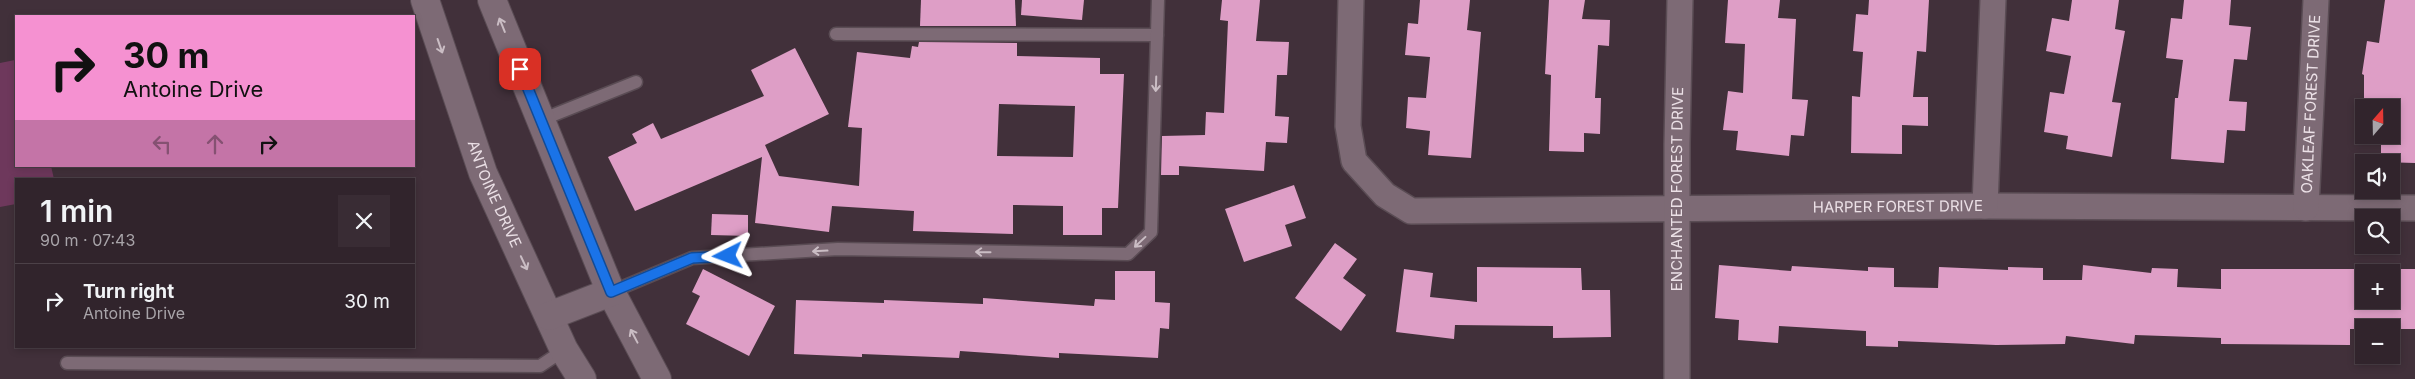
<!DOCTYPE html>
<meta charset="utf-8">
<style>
:root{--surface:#31242c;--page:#392c34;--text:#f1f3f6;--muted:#a8a4a9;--line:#4c4148}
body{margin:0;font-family:Inter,sans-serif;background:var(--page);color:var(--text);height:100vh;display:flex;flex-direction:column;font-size:19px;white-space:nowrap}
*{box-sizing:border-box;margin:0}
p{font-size:16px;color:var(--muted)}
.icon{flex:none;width:28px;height:28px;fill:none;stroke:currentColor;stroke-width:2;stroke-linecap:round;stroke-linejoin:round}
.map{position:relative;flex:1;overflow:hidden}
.details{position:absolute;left:15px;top:178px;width:400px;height:170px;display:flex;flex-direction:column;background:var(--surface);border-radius:0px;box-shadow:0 2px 8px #0003,0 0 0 1px var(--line)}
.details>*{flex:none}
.hud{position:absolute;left:15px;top:15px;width:400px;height:152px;border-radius:0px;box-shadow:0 2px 8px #0003,0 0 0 1px var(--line);background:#f591d1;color:#111;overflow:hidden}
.needle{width:32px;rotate:20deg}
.buttons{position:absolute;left:2355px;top:99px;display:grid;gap:10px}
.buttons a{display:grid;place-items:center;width:45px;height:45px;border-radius:0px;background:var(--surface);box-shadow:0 2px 8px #0003,0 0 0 1px var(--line);font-size:25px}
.pin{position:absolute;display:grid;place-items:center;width:42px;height:42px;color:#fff;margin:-21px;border-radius:10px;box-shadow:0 2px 8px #0006}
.me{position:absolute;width:55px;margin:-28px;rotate:267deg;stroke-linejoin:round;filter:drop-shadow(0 0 4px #0008)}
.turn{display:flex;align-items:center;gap:18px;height:105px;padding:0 25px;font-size:22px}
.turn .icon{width:65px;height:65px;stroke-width:2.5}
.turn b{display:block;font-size:35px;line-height:42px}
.lanes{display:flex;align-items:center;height:48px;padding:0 25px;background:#0003;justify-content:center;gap:25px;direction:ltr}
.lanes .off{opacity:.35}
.round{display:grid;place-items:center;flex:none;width:52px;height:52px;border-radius:0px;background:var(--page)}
.summary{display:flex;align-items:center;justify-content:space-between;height:85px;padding:0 25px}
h1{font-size:30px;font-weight:600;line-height:38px}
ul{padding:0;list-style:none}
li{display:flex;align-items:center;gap:15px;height:75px;padding:0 25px;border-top:1px solid var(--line)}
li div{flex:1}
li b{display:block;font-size:19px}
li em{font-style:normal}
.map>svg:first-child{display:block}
</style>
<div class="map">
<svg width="2415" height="379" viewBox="0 0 2415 379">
<rect width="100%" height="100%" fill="#41303a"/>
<!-- park -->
<polygon fill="#6e385c" points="15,60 16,166 51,166 54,179 16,179 16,204 0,207 0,63"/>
<!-- building -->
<g fill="#de9ec6" fill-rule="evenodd">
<polygon points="921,0 1015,0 1016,26 920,26"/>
<polygon points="1022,0 1084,0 1082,20 1021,15"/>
<polygon points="1222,0 1260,0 1256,41 1289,42 1287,75 1277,75 1275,116 1289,117 1287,143 1266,142 1264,171 1179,166 1179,175 1161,175 1162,136 1205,135 1206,112 1224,113 1228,21 1220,20"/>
<polygon points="1420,0 1470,0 1467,30 1481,32 1471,158 1428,155 1430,131 1406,128 1408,97 1426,98 1430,57 1405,55 1408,23 1418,24"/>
<polygon points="1549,0 1585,0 1582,19 1610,20 1609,46 1598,45 1595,98 1601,98 1600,134 1584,133 1584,152 1549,151 1551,75 1545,74"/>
<polygon points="1728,0 1780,0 1778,18 1796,19 1792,99 1808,100 1804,136 1791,135 1789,156 1736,150 1738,131 1723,130 1728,91 1743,93 1745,44 1725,43"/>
<polygon points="1869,0 1929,0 1926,52 1917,51 1913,97 1928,97 1928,126 1902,125 1902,154 1851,153 1852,96 1860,97 1863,52 1853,51 1856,14 1868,15"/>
<polygon points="2072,0 2119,0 2115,29 2125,31 2112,102 2121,103 2112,157 2066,149 2068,136 2044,132 2050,92 2064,94 2071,56 2046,51 2052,18 2069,21"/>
<polygon points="2184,0 2231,0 2229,25 2251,27 2247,60 2234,59 2229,101 2247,102 2245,131 2227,130 2224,163 2171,159 2175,98 2178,98 2183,60 2166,58 2171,18 2182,19"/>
<polygon points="2385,0 2415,0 2415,163 2381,162 2381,138 2364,137 2364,135 2391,135 2391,108 2364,108 2364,75 2362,74 2367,41 2379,43"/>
<path d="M919,42L1017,43V56L1100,58V74H1124L1118,208H1102V235H1063V206L1013,205V234L913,231L914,211L832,206L829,232L755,223L762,157L635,211L608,157L637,143L632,134L653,123L661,139L764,96L751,70L795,48L829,114L765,145L779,176L859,186L862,128L848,127L857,52L910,58L912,46L918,47ZM999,104L1075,106L1073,157L997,156Z"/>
<polygon points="1294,185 1306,218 1285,225 1292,246 1244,262 1225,209"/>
<polygon points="712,214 748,215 748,236 711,235"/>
<polygon points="1335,243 1357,259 1343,278 1366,295 1341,331 1295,298"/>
<path d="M1719,265L1791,271L1792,266L1868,271V267L1894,268V287L1938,288L1939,267L2008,270V267L2043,268V280H2082L2083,265L2151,273L2152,268L2178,269L2177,287L2221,289V269H2415V329H2350V345L2221,344V338L2135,335L2134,344L2066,336L2065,344L1996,345L1898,341V347L1866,346V331L1779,326L1778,343L1738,340L1739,320L1715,318ZM2364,272H2391V300H2364Z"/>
<polygon points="1477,267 1581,268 1582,290 1610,290 1611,337 1553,338 1553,326 1455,325 1454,339 1396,332 1404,269 1433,273 1430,297 1477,302"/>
<polygon points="703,269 775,306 749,356 686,324 700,296 692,292"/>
<polygon points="1115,271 1155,271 1155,302 1170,303 1169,329 1160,328 1158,358 1059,353 1059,358 960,351 959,358 862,354 862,357 794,354 796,300 884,303 884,300 983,304 983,298 1094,306 1095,299 1115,300"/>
</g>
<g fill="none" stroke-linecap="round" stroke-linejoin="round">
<!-- lane casing -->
<g stroke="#5a4c54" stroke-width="15">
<g id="lane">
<polyline points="836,34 1157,35"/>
<polyline points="541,120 636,82"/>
<polyline points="611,292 692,258 838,249 1128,254 1151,232 1158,0"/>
<polyline points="67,363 540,366 564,350"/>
</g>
</g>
<!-- street casing -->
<g stroke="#5a4c54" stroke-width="28">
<g id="street">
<path id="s1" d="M1351,0L1348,126L1354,161L1385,195L1411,211L1985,206L2415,208"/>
<polyline points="1985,206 1993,0"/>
<path id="s2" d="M2306,208L2316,0"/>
<path id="s3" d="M1677,379V144L1680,0"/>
</g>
</g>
<!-- secondary casing -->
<g stroke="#5a4c54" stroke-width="30">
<g id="secondary">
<path id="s4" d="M425,0L483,173L564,350L582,379"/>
<polyline points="492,0 610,290 657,379"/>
<polyline points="549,316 611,292"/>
</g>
</g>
<!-- lane -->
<use href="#lane" stroke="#7d6a75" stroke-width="12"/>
<!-- street -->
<use href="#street" stroke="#7d6a75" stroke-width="25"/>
<!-- secondary -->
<use href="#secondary" stroke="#7d6a75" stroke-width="28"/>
</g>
<!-- one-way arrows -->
<defs><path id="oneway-shaft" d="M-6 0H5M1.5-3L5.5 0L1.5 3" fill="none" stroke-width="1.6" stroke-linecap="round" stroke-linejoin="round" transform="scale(1.25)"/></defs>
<g stroke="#cabdc4">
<use href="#oneway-shaft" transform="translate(502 25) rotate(-112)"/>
<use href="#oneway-shaft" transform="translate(440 46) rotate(71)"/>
<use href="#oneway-shaft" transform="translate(1156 84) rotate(92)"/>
<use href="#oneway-shaft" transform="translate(1140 242) rotate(137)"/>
<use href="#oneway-shaft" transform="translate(820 251) rotate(177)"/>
<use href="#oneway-shaft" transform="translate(983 252) rotate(-179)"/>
<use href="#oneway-shaft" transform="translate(524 263) rotate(65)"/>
<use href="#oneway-shaft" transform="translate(634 336) rotate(-118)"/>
</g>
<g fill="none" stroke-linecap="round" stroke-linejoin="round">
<!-- route casing -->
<g stroke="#114b97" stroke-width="12">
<polyline id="route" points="520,69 611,292 692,258 728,256"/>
</g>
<!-- route -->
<use href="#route" stroke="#1a73e8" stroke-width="9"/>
</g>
<g text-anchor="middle" stroke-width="5" stroke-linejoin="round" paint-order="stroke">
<!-- street labels -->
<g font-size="15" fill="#ebe0e6" stroke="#362730">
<text dy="5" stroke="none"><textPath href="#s2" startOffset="104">OAKLEAF FOREST DRIVE</textPath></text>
<text dy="5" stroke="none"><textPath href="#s3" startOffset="190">ENCHANTED FOREST DRIVE</textPath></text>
<text dy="5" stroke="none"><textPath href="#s4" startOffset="206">ANTOINE DRIVE</textPath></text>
<text dy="5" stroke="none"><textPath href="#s1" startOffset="725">HARPER FOREST DRIVE</textPath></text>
</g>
</g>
</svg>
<div class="buttons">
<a><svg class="needle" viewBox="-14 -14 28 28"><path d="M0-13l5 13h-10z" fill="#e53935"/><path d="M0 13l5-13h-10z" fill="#a8a4a9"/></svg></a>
<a><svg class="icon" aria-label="sound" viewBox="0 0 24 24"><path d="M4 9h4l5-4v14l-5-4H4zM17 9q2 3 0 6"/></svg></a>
<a><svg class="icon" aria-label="search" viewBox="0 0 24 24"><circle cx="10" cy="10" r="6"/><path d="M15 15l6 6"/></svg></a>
<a>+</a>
<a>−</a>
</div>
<div class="pin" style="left:520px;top:69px;background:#d93025"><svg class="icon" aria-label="arrive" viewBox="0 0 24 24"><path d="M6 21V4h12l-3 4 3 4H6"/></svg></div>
<svg class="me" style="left:728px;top:256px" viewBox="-20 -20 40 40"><path d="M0-17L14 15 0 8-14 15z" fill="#1a73e8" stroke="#fff" stroke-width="4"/></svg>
<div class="hud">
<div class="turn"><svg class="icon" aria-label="right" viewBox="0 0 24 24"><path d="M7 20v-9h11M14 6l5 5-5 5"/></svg><div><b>30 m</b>Antoine Drive</div></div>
<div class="lanes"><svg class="icon off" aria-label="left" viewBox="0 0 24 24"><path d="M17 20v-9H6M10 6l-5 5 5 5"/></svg><svg class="icon off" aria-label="ahead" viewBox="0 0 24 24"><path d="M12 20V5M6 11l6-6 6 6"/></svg><svg class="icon" aria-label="right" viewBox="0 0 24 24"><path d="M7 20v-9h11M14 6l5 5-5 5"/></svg></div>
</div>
<section class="details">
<div class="summary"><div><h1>1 min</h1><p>90 m · 07:43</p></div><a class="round"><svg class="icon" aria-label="close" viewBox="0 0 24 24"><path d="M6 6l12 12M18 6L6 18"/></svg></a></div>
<ul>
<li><svg class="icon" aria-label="right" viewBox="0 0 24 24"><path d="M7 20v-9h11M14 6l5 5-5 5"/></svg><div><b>Turn right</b><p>Antoine Drive</p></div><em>30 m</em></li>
</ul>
</section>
</div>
